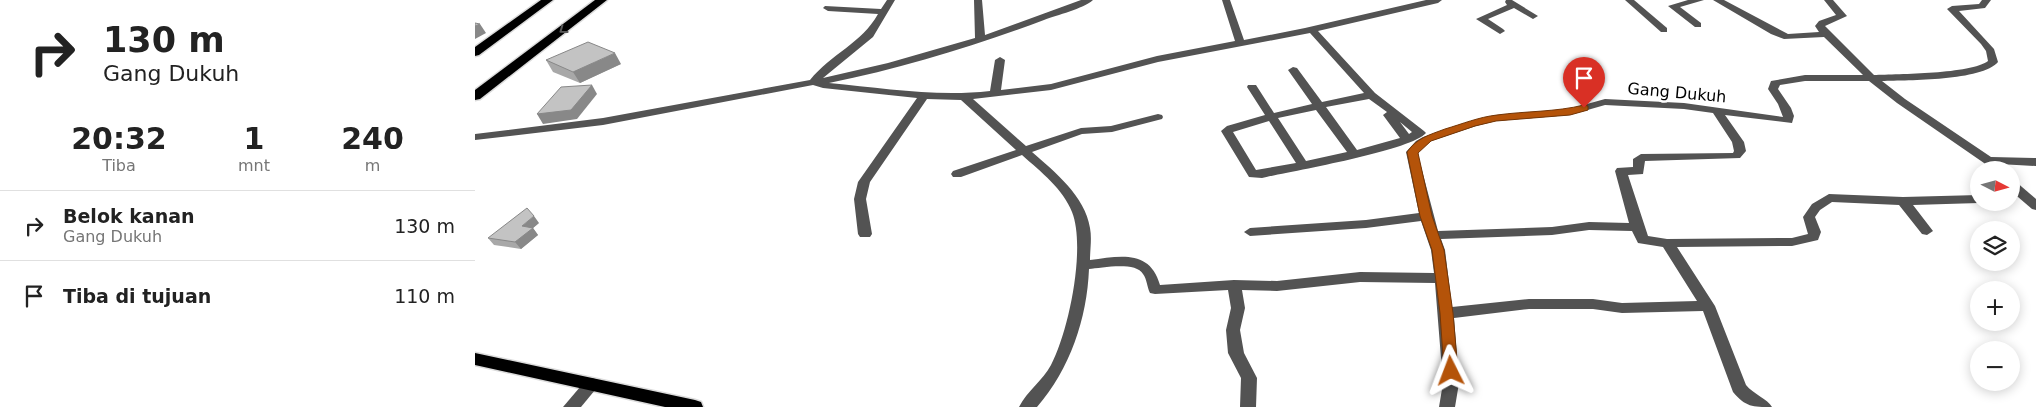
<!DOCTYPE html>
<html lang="id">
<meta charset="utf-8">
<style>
:root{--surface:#fff;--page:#f2f2f2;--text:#222;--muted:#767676;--line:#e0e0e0}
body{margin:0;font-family:"DejaVu Sans",sans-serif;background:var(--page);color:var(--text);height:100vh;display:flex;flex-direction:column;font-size:19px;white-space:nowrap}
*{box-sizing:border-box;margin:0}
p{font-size:16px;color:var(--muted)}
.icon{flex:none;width:28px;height:28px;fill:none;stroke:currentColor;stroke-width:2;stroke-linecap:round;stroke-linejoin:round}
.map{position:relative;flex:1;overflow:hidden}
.sheet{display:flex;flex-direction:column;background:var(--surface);width:475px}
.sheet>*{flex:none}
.top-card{background:#fff;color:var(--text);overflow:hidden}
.needle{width:32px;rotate:96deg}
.fabs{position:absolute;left:1495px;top:161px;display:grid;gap:10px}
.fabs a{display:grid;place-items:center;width:50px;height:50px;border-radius:50%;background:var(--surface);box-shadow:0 2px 12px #0003;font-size:25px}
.pin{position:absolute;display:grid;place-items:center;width:42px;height:42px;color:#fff;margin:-51px -21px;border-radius:50% 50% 50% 0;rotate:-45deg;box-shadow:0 0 5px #0007}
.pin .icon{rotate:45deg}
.me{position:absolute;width:55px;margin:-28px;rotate:357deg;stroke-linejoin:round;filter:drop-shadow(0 0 4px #0008)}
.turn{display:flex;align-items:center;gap:18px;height:105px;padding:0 20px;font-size:22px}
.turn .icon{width:65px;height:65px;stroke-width:2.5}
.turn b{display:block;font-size:35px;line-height:42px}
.eta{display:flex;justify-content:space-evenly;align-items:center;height:85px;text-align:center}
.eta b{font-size:30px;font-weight:600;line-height:35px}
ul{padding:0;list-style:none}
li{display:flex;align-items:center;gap:15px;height:70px;padding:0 20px;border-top:1px solid var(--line)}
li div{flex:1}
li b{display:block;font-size:19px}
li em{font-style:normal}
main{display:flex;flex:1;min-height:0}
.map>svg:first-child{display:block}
</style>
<main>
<section class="sheet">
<div class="top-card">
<div class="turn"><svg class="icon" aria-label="right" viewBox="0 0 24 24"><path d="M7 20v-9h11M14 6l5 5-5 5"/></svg><div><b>130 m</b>Gang Dukuh</div></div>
</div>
<div class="eta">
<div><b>20:32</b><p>Tiba</p></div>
<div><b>1</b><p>mnt</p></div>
<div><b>240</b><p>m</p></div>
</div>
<ul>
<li><svg class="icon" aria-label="right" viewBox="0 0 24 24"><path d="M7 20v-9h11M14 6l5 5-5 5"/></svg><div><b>Belok kanan</b><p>Gang Dukuh</p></div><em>130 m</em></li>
<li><svg class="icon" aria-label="arrive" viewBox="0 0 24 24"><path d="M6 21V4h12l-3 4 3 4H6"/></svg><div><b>Tiba di tujuan</b></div><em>110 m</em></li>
</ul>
</section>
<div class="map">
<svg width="1561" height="407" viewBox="0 0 1561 407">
<rect width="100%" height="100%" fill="#fff"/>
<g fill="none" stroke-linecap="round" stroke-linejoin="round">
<!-- major casing -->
<g stroke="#dbdbdb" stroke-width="3">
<polygon id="major" points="0,353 220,400 226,402 228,407 190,407 0,365"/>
</g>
<!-- highway casing -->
<g stroke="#dbdbdb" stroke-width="3">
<g id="highway">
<polygon points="66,0 78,0 4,55 0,56 0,47"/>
<polygon points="120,0 132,0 5,99 0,100 0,90"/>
</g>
</g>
<!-- minor -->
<g fill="#535353" fill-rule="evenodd">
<path d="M412,0H420L398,37L348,78L413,63L500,38L499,0H507L510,35L606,0H618C608,9 582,15 569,20C499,46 428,68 354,83C408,88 461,97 515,91L520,60L525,57L530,60L526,90L576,84L682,56L760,41L747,0H755L769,40L830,28L951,0H967L963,3L843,31L900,93L949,131L951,133C935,151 817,171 787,178L774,177L746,131L752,126L790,115L772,87L773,85H781L799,113L837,104L813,70L818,67L822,68L847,102L889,93L835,33L683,62L576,90L498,99L551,146L606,128L636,126L683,114L687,115L688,117L687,119L637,132L607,134L557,152C580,172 610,196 615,228C617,238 615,250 615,260C645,256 675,249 685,285L759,280L802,281L885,272L959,273L956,250L946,221L891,228L775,236L769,232L775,228L891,220L944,213L931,152L941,141L948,137L993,122L1021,115L1094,109L1130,99L1209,103L1308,117L1303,104L1293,89L1296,81L1330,75H1388L1349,37L1309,39L1296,34L1238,0H1249L1313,34L1344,32L1340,26L1344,21L1361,15L1349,0H1358L1372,16L1350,26L1399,75C1423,74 1496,74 1513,61L1511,51L1506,44L1472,9L1477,6L1504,4L1507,0H1516L1510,8L1484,11L1519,49L1523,62C1507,81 1433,80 1407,81L1430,99L1516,157L1561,158V166L1524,164L1529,170H1516L1509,163L1422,103L1394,81H1330L1305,85L1303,89L1316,108L1319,116L1317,123L1250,115L1269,142L1271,151L1265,158L1170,161L1168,174L1153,175L1173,236L1192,239L1317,238L1333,234L1328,217L1337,204L1354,194L1428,197L1504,195V202H1506L1504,203L1438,205L1458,231L1452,235L1447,234L1424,205L1357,202L1345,210L1340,217L1346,232L1343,240L1317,246L1202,247L1240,306L1271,385C1278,394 1293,399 1297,407C1277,407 1271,407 1258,392L1228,311L1147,313L1118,309H1054L979,318L984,383L980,407H964L968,383L960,283L885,282L802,291L767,290L770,308L765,330L769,353L782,378L781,407H765L766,378L753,353L751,330L756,308L753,290L680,294L675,293C672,287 672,279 668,274C661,261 626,268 614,269C612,319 595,369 562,407H544C552,391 568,380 576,365C594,331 611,247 597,212C588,189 566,172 547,155L486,177H478L476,174L478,171L541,150L486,100L452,99L395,182L391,199L397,234L395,237H385L383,234L379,199L383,182L442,98L348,88L338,85L128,125L0,140V134L128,118L335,80C356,54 387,43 403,14L353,11L348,8L350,6L406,9ZM894,99L912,112L908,115L925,138L882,150L851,107ZM1130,105L1209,109L1238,113L1257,142L1259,151L1258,153L1166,154L1158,159V167L1142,168L1140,171L1154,223L1114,222L1077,227L963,231L944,159L943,152L956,141L1001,126L1021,121L1095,115ZM841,110L872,152L831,161L803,118ZM794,121L821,163L781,170L758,132ZM925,122L937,132L934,134ZM1114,230L1157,231L1163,243L1188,247L1222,301L1147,303L1118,299H1054L977,307L970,250L966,239L1077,235Z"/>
<polygon points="1031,0 1037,0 1063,16 1058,19 1039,8 1013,19 1028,29 1030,31 1025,34 1001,19 1032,5 1030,2"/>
<polygon points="1150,0 1159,0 1192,28 1192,32 1186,32"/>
<polygon points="1213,0 1229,0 1205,7 1226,23 1226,27 1220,27 1193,6"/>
<polygon points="1536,180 1540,181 1561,199 1561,210 1557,209 1536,191"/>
<polygon points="117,378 123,380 125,384 106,407 88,407 111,380"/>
</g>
<!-- major -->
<use href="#major" fill="#000" fill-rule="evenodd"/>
<!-- highway -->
<use href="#highway" fill="#000" fill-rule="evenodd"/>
</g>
<!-- wall -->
<g fill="#a8a8a8">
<polygon points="71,60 146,64 105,83 78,72"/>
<polygon points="64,223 58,228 63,235 46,249 19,245 13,238"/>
</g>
<!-- shaded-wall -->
<g fill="#888">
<polygon points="5,24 11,33 0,39 0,26"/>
<polygon points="140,53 146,64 105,83 98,72"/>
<polygon points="117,85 122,94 102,119 68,124 62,114"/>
<polygon points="59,216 64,223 58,228 63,235 46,249 40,242 47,226"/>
</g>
<!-- building -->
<g fill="#c3c3c3" stroke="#888">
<polygon points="0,23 5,24 0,26"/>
<polygon points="113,42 140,53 98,72 71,60"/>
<polygon points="117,85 96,110 62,114 86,87"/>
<polygon points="52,208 59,216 47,226 58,228 40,242 13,238"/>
</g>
<!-- one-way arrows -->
<defs><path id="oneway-chevron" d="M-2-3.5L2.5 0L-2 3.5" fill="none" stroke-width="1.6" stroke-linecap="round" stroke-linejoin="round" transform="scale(1.25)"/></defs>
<use stroke="#595959" href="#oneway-chevron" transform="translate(88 30) rotate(144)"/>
<!-- route -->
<path fill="#b45309" stroke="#753606" d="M1109,105L1113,106V110L1095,115L1021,121L1000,126L956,141L943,153L957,216L969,250L978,313L983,371L981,375L976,377L971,375L969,371L965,313L957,250L945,216L932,152C942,138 954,135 970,129C987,124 1004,117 1022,115C1051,111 1081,112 1109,105Z"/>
<g text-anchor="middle" stroke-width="5" stroke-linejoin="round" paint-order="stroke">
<!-- street labels -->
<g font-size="16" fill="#000" stroke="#fff">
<text transform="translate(1202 92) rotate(5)" y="6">Gang Dukuh</text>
</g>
</g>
</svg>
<div class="fabs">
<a><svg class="needle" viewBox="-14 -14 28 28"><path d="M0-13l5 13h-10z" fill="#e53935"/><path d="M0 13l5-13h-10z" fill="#767676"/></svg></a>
<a><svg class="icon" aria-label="layers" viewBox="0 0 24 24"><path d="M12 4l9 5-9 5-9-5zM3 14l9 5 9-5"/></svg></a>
<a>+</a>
<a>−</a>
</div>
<div class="pin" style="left:1109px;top:108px;background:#d93025"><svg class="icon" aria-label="arrive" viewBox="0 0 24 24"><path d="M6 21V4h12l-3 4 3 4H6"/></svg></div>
<svg class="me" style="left:976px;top:371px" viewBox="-20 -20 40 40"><path d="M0-17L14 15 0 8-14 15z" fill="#b45309" stroke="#fff" stroke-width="4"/></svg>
</div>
</main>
